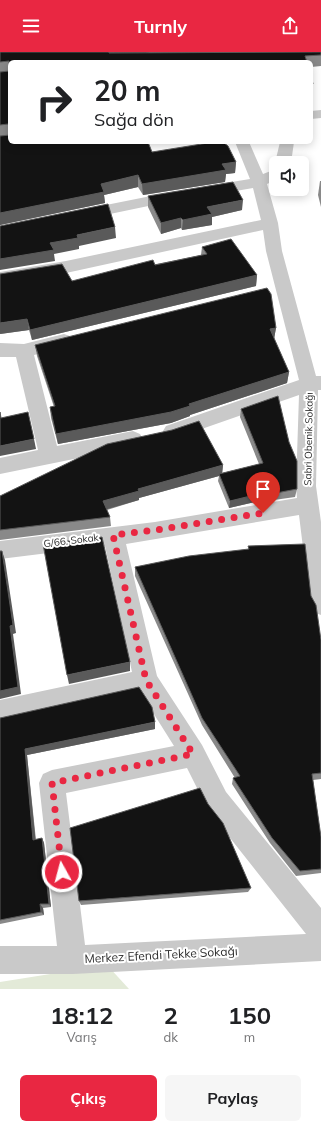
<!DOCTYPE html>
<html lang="tr">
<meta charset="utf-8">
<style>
:root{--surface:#fff;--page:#f6f6f6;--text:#202124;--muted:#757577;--accent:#e92742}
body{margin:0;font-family:Mulish,sans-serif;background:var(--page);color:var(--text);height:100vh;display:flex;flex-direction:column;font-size:15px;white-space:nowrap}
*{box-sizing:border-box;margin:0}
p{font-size:13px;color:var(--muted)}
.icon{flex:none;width:22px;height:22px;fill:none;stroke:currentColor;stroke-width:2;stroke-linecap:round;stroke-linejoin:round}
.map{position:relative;height:937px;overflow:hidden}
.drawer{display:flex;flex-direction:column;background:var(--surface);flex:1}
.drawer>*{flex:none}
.hud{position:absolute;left:8px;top:8px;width:305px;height:84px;border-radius:6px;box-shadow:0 2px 10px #0003;background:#fff;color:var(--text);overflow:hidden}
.controls{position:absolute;left:269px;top:104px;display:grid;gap:8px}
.controls a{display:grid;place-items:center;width:40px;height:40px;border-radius:6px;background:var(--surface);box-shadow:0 2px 10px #0003;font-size:20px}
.pin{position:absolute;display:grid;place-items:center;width:34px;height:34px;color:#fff;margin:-41px -17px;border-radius:50% 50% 50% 0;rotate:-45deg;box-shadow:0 0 4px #0007}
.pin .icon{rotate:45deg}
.me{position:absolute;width:44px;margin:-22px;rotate:353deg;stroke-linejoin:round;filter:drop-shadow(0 0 3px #0008)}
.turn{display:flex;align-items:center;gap:14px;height:84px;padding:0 20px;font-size:18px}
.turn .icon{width:52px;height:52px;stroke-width:2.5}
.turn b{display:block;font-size:28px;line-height:34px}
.eta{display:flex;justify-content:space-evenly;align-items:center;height:68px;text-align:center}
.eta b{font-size:24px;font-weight:700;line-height:28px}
.action{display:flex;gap:8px;margin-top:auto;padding:8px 20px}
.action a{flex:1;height:46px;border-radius:6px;background:var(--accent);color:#fff;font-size:16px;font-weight:700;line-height:46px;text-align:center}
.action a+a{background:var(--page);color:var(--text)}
header{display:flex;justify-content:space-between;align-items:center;height:52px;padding:0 20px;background:var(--accent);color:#fff;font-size:18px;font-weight:700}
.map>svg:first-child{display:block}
</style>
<header><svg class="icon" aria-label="menu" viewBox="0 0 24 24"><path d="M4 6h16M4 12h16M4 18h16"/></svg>Turnly<svg class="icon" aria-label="share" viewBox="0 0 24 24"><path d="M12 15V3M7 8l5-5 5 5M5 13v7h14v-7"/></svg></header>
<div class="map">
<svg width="321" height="937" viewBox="0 0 321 937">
<rect width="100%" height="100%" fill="#fff"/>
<!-- green -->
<polygon fill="#e3ead8" points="107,913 129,937 0,937 0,930"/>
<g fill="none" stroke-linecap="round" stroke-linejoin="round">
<!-- minor -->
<g fill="#c9c9c9" fill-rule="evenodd">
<polygon points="321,58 321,66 311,67 311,59"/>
<path d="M235,90H249L263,122L276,117V128L267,132L278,171L282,199L316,324H321V338H318L316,434L321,470V563L313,560L310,553L299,463L126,492L157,624L202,693L226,740L321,856V909L73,922H0V894H57L39,731L43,722L52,718L174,694L140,640L0,672V648L132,620L105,494L0,507V489L155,470L297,446L296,434L299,343L173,387L166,384L163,379L166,374L299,328L266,199L263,178L66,221L0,232V220L66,209L261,168L253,136L207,144L201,142L199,139L201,136L207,134L250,127ZM187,716L208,758L306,882L85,893L66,741Z"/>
<polygon points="280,90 294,90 291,111 275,111"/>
<polygon points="176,139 182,141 184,144 182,147 81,168 75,167 73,163 75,159 81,158"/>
<polygon points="64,282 70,284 73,289 70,294 34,303 57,394 133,379 140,382 143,387 140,392 133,395 0,422 0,406 38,398 16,305 0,305 0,291 24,292"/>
</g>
</g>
<!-- wall -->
<g fill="#898989">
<polygon points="0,0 321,0 321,14 311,15 311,10 10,10 10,90 152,100 236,110 235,121 226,122 225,130 143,143 138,135 104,143 105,151 0,173"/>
<polygon points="311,24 313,32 312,43 311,43"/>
<polygon points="320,129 321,129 321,155 318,143"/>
<polygon points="148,144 242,158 212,165 212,173 182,178 181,176 161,182 148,155"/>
<polygon points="202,195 257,223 256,234 32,288 29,278 0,282 72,229 201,203"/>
<polygon points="276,276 274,287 289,320 287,331 190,363 190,364 171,371 58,392 51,366 50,355 54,355 37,304 35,293"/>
<polygon points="241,357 297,437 295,445 274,448 273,446 229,456 218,429 219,424 139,446 139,448 107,458 110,465 111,474 0,488 0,444 223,413 222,421 259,412 240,365"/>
<polygon points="248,494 311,544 321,588 321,727 313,728 321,785 321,821 296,824 270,791 232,732 233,726 235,726 202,673 135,524 135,515 248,498"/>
<polygon points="0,666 155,677 27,703 36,788 42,786 44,791 51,855 43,856 44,863 0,872"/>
<polygon points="251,836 248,840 81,853 79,849"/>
</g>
<!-- shaded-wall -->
<g fill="#5a5a5a">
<polygon points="108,0 150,0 108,10"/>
<polygon points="236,110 235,121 226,122 225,130 143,143 142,132 222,112"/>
<polygon points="138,123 138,135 104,143 105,151 0,173 0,161 101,132"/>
<polygon points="243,148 242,158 212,165 212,173 182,178 183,168 207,155"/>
<polygon points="181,166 181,176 161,182 161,171"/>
<polygon points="115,175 116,186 79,194 79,197 54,202 55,209 0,218 0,207 50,191 77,183"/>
<polygon points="257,223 256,234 32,288 30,278"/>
<polygon points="27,267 29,278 0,282 0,271"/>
<polygon points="276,276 274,287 270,277"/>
<polygon points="289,320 287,331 190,363 190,364 171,371 58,392 56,382 189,352"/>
<polygon points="34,387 36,397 0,404 0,394"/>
<polygon points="223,413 222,423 219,422 219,424 139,446 139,448 104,458 103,449 138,437"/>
<polygon points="275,438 273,446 229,456 230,449"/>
<polygon points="2,499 5,508 16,581 13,582 21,642 0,647 0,639 10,574"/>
<polygon points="130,610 130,619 69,632 67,623"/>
<polygon points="155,670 155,677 27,703 36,793 33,788 25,697"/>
<polygon points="42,786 44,791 51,855 49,852"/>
<polygon points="40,852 43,856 44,863 41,860"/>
</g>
<!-- building -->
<g fill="#131313" stroke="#5a5a5a">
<polygon points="0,0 109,0 109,1 321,0 321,3 305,4 307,10 10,10 10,77 8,72 0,73 0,20 9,19 9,9 0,10"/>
<polygon points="311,24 313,32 311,32"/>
<polygon points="10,83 10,90 148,90 152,100 214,90 223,90 228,94 236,110 222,112 226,118 142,132 138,123 101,132 104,140 0,161 0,84"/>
<polygon points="233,130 243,148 207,155 212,162 183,168 181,166 161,171 148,144"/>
<polygon points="108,152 115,175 77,183 78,186 50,191 54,198 0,207 0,174"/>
<polygon points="231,187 257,223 30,278 27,267 0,271 0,222 62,212 72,229 153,208 155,213 207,202 202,195"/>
<polygon points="267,236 271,242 276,276 270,277 289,320 189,352 190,354 171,360 56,382 50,355 55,354 35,293"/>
<polygon points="278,344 289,390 297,409 297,437 276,441 275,438 230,449 219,422 263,411 241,357"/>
<polygon points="0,360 1,366 28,360 34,387 0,394"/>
<polygon points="199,369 223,413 138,437 139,439 103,449 110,465 0,478 0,444 107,392 172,378"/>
<polygon points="102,485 130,610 67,623 43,492"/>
<polygon points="305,492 311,544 316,553 321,588 321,721 312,722 321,785 321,817 300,819 272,786 233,726 240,724 202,666 135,515 189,504 249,497 248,494"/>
<polygon points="0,499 2,499 13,573 10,574 18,635 0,639"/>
<polygon points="139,635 152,655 155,670 25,697 33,788 42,786 49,852 40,852 41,860 0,868 0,666"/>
<polygon points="200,736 208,752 223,771 251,836 79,849 70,776"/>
</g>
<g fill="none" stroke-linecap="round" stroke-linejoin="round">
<!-- route -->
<polyline stroke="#e92742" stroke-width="7" stroke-dasharray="0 12.6" points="62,820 52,731 193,702 146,628 113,483 156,478 263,461"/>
</g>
<g text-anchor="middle" stroke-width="4" stroke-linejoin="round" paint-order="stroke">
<!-- street labels -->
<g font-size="10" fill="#2c2c2c" stroke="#fff">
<text transform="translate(308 387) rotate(-89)" y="4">Sabri Obenik Sokağı</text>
<text transform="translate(71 488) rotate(-7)" y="4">G/66. Sokak</text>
</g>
<!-- near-street labels -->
<g font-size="12" fill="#2c2c2c" stroke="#fff">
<text transform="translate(161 903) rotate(-3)" y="4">Merkez Efendi Tekke Sokağı</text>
</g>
</g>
</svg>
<div class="controls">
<a><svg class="icon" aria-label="sound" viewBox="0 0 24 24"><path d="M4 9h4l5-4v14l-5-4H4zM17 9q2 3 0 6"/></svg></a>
</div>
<div class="pin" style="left:263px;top:461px;background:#d93025"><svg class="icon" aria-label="arrive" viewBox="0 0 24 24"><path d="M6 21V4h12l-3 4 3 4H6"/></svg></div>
<svg class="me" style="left:62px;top:820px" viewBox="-20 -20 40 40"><circle r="17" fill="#e92742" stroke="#fff" stroke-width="3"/><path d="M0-11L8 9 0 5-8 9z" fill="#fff"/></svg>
<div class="hud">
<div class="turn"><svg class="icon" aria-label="right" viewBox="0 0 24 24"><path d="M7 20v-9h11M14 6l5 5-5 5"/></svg><div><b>20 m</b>Sağa dön</div></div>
</div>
</div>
<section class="drawer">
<div class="eta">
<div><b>18:12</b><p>Varış</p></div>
<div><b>2</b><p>dk</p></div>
<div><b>150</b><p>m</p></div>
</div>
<div class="action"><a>Çıkış</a><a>Paylaş</a></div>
</section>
